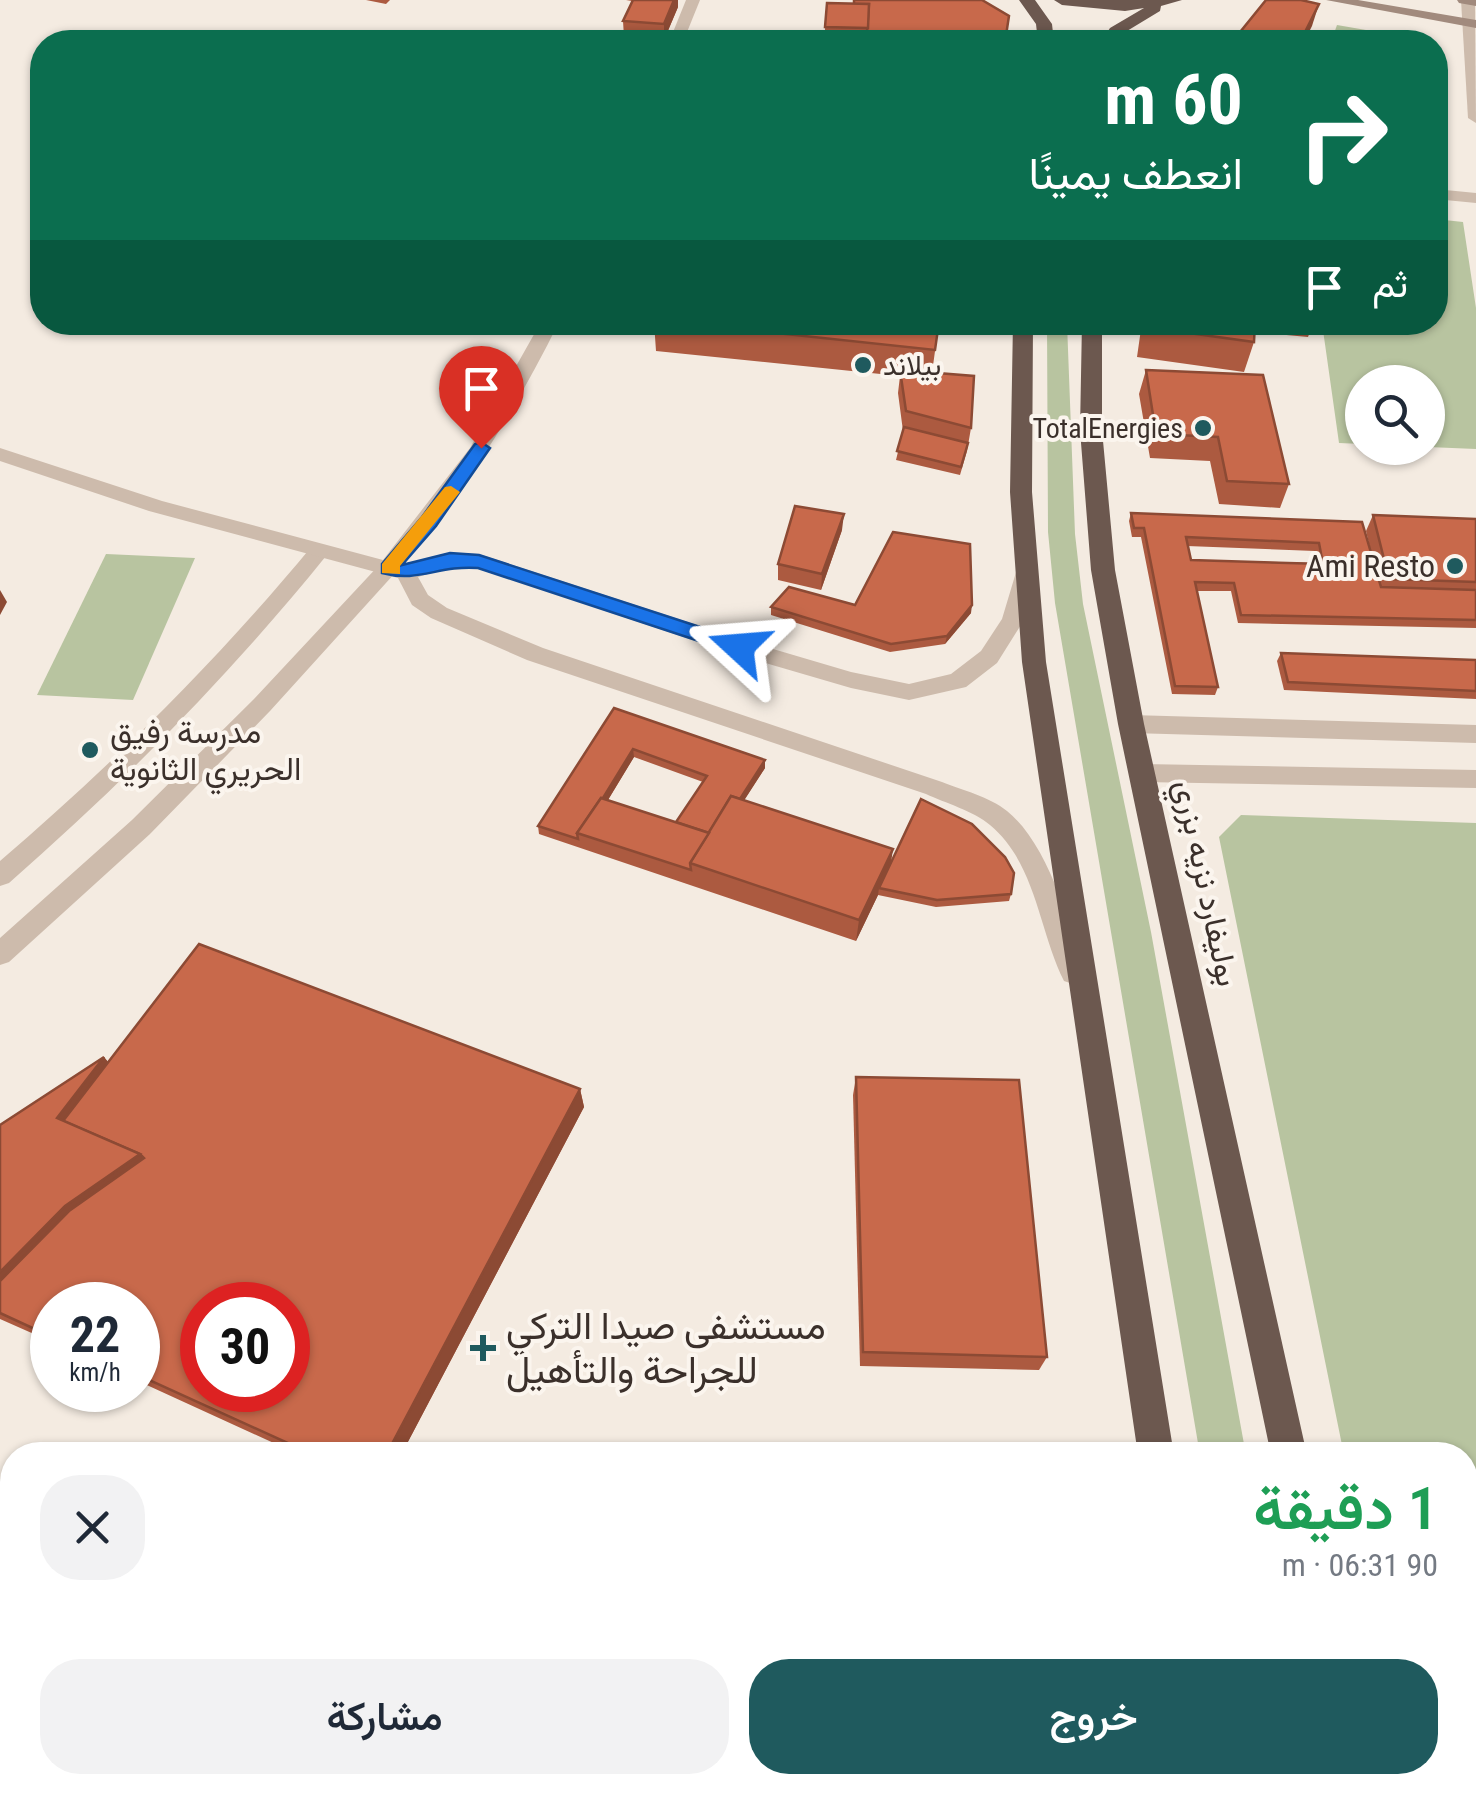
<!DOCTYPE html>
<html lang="ar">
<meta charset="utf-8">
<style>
:root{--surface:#fff;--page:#f2f2f3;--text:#1f2937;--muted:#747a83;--accent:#1f5a5e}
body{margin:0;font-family:"Roboto Condensed",Vazirmatn,sans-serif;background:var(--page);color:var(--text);direction:rtl;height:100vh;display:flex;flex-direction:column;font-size:38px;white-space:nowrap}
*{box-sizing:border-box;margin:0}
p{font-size:32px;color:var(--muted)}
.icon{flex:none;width:55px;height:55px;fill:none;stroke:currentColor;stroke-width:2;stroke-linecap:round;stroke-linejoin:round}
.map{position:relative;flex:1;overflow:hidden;direction:ltr}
.sheet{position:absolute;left:0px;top:1442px;width:1478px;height:352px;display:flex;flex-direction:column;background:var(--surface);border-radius:40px 40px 0 0;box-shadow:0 2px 8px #0004;direction:rtl}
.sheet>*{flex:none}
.top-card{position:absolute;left:30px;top:30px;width:1418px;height:305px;border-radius:40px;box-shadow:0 2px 8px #0004;direction:rtl;background:#0b6e4f;color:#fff;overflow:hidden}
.controls{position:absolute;left:1345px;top:365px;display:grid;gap:20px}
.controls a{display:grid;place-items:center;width:100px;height:100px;border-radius:50%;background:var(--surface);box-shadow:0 2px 8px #0004;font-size:50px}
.speed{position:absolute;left:30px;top:1282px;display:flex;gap:20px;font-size:50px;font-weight:700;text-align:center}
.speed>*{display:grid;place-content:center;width:130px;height:130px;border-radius:50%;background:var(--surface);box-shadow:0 2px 8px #0004;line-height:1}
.speed small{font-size:25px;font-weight:400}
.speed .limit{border:15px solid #d22;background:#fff;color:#111}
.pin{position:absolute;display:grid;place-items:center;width:85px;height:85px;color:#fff;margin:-102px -42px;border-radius:50% 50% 50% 0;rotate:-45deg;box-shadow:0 0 10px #0007}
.pin .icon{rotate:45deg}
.me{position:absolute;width:110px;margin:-55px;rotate:289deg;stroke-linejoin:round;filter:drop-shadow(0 0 8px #0008)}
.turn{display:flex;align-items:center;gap:35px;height:210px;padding:0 40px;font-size:45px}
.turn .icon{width:130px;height:130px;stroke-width:2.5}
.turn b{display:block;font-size:70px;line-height:85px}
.then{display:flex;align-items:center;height:95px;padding:0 40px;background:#0003;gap:20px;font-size:38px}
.round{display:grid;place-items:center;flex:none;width:105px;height:105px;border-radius:40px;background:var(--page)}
.headline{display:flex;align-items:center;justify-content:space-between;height:170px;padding:0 40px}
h1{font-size:60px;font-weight:600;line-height:75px;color:#1e9e55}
.button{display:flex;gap:20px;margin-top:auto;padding:20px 40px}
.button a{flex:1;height:115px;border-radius:40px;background:var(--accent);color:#fff;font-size:40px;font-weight:600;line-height:115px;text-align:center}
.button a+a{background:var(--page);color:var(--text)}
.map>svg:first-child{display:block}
</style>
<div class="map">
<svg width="1476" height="1794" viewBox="0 0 1476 1794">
<rect width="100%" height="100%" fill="#f4ebe1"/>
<!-- green -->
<g fill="#b8c4a0">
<polygon points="1337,25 1418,39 1423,42 1331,42"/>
<polygon points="1435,219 1463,222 1476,308 1476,449 1428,447 1428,382 1362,382 1362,444 1339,443 1322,323 1435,322"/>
<polygon points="1047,323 1067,323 1075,534 1083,604 1151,932 1246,1455 1200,1455 1055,603 1048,532"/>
<polygon points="106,554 195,558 133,700 37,695"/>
<polygon points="1241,815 1476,823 1476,1668 1465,1668 1465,1455 1344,1455 1219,837"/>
</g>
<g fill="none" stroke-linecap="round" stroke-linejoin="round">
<!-- service -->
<g fill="#cdbbac" fill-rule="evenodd">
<polygon points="1435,189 1476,193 1476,203 1435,199"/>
<path d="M319,544L326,546L329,551L326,556C230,675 124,782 9,883L0,886V861C113,764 217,661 312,546Z"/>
<polygon points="388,561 395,563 398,568 395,573 270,711 150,834 9,962 0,965 0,938 132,820 254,699 381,563"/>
</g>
<!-- minor -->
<g fill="#cdbbac" fill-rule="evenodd">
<polygon points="686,0 700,0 683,42 669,42"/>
<polygon points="1461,0 1475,0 1476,123 1468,118"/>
<path d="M541,322H559C516,409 465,491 402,565L450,553L479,554L746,641L851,672L909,684L951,674L981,651L1002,619L1017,569H1031L1034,574L1024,620L997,663L966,687L909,700L851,688L731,653L478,568L450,567L418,577L428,595L447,608L543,648L942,782C962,790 990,797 1007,811C1049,845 1069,924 1086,973L1082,981L1073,984L1064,981C1039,931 1036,863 990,825C974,811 945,803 926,794L527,660L431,618L412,605L398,578L149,511L0,461V448L162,501L383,560L470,448Z"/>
<polygon points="1131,715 1476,725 1476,743 1131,733 1120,724"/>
<polygon points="1142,764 1476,770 1476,788 1142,782 1130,773"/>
</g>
<!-- secondary -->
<g fill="#a18a7d" fill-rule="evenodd">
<polygon points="1326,0 1358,0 1476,20 1476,28"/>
<polygon points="1457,0 1476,0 1476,6 1459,3"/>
</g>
<!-- trunk -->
<g fill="#6c584f" fill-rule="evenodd">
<polygon points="1019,0 1035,0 1052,24 1054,42 1038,42 1036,24"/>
<polygon points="1054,0 1182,0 1161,6 1160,11 1122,34 1117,42 1101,42 1110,28 1144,8 1125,11 1062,5"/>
<polygon points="1013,322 1033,322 1032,492 1046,662 1174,1455 1138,1455 1022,662 1010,492"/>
<polygon points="1082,322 1102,322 1102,430 1115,570 1144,724 1307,1455 1271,1455 1118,724 1091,570 1080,430"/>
<polygon points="1184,1782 1224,1782 1226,1794 1186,1794"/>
<polygon points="1344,1782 1384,1782 1387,1794 1347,1794"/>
</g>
</g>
<!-- wall -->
<g fill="#ac5a40" fill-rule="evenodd">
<polygon points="366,0 390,0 386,4"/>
<polygon points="626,0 678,0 678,7 664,40 624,37 623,21 632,1"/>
<polygon points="827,3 853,4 1005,42 897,42 867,40 867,37 867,42 824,42"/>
<polygon points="654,322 939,322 932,373 971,428 967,451 960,475 896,460 903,431 898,393 900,376 656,351"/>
<polygon points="1142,322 1310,322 1311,329 1308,337 1255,332 1254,342 1244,372 1137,357"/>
<polygon points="1146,370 1289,484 1280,508 1219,504 1210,461 1150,458 1139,394"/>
<path d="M1131,513L1362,522L1371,552L1366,531L1373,515L1476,519V628L1238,623L1231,591H1197L1218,687L1215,695L1172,694L1141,537H1132L1129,521ZM1187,546L1315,551L1318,563L1191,560Z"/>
<polygon points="842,530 821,590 778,580 778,564"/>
<polygon points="855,605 971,613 945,644 890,652 771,615 771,607"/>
<polygon points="1281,653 1476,660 1476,699 1284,690 1277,661"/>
<path d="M614,708L765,760V768L744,800L891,862L1011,894L1009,901L936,907L878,895L856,941L539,834L538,826ZM634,757L703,782L676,823L608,800Z"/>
<polygon points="104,1057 108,1062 580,1089 584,1107 401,1455 300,1455 138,1381 138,1305 52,1305 52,1342 0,1319 0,1125"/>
<polygon points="856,1077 1047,1357 1039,1370 860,1366 853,1095"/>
</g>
<!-- shaded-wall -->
<g fill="#8c4a34">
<polygon points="674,0 678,0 678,7 664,40 664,24"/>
<polygon points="1319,4 1312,26 1304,42 1300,42"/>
<polygon points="844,514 842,530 821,590 822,574"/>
<polygon points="0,590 7,602 0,615"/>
<polygon points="972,605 971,613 945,644 947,636"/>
<polygon points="633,749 634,757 586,836 582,835"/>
<polygon points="765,760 765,768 713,849 713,842"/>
<polygon points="893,849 890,870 879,888 878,895 856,941 859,920"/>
<polygon points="104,1057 123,1081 62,1123 57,1118"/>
<polygon points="580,1089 584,1107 401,1455 386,1455"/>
<polygon points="140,1154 158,1176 0,1313 0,1272 65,1206"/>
</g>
<!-- building -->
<g fill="#c8694b" stroke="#8c4a34" stroke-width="2.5" fill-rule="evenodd">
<polygon points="633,0 674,0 664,24 623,21"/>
<polygon points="854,0 982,0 1009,16 1005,42 867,32 869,4 854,4"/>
<polygon points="1266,0 1301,0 1319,4 1300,42 1232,42"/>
<polygon points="827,3 869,4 868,28 825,27"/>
<polygon points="699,40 725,42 698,42"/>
<polygon points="672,322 939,322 935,350"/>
<polygon points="1145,322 1255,322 1254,342 1145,327"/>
<polygon points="1255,322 1310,322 1311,329 1255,323"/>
<polygon points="900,370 974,376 971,428 906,411"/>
<polygon points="1146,370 1263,375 1289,484 1227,481 1218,437 1156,434"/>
<polygon points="904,427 968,443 961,467 897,451"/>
<polygon points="795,506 844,514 822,574 778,564"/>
<path d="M1131,513L1362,522L1381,587L1476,590V620L1241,615L1234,583L1195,582L1218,687L1175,686L1144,528H1134ZM1186,537L1319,543L1323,564L1191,560Z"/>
<polygon points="1373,515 1476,519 1476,582 1389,579"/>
<polygon points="893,532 970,544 972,605 947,636 891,644 771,607 789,587 855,605"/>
<polygon points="1281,653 1476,660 1476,691 1288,682"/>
<polygon points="614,708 765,760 740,799 731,796 709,833 676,822 707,776 633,749 603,798 601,798 577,833 578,839 538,826"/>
<polygon points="731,796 893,849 859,920 690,863"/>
<polygon points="601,798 709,833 690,863 691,870 577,833"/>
<polygon points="921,799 972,824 1005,857 1014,873 1011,894 937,900 879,888"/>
<path d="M199,944L580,1089L386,1455H314L138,1375V1305H52V1337L0,1313V1281L69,1211L144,1158L140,1154L63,1121ZM202,1305H288V1390H202Z"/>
<polygon points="104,1057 57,1118 140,1154 65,1206 0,1272 0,1125"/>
<polygon points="856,1077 1019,1080 1047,1357 863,1352"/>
<polygon points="1465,1675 1476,1675 1476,1744 1465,1743"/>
<polygon points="712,1782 854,1782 853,1794 711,1794"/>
<polygon points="862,1782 1013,1782 1106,1794 862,1794"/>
</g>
<!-- route -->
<path fill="#1a73e8" stroke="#114b97" stroke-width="2.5" d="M481,442L490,448L436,526L402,565L450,553L479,555L746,642V652H732L478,568C438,565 419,583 382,573V564L422,517L475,444Z"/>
<!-- slow -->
<polygon fill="#f59e0b" points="451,486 460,492 400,566 400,574 382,573 382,564 445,487"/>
<!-- markers -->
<g fill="#1f5a5e" stroke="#fbf5ee" stroke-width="4">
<circle cx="863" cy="365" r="10"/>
<circle cx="1203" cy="428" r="10"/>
<circle cx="1455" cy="566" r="10"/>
<circle cx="90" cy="750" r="10"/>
<path d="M478 1333h10v10h10v10h-10v10h-10v-10h-10v-10h10z"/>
</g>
<g text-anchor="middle" stroke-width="8" stroke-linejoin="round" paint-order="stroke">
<!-- far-poi labels -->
<g font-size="28" fill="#3b302b" stroke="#fbf5ee" text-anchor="start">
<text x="883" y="375">بيلاند</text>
<text x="1183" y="438" text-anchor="end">TotalEnergies</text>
</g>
<!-- poi labels -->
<g font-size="32" fill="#3b302b" stroke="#fbf5ee" text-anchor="end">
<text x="1435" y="577">Ami Resto</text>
<text x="110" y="743" text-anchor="start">مدرسة رفيق<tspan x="110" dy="37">الحريري الثانوية</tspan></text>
</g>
<!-- street labels -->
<g font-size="32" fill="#3b302b" stroke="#fbf5ee">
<text transform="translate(1207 883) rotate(78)" y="11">بوليفارد نزيه بزري</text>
</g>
<!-- near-poi labels -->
<g font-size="38" fill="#3b302b" stroke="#fbf5ee" text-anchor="start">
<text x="506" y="1339">مستشفى صيدا التركي<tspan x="506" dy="44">للجراحة والتأهيل</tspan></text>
</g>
</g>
</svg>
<div class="controls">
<a><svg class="icon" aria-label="search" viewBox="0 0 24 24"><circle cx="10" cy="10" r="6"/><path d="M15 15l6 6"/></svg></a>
</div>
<div class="speed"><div>22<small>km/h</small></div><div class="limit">30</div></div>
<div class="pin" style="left:481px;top:448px;background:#d93025"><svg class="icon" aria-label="arrive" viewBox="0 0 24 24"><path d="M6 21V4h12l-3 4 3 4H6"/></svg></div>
<svg class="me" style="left:739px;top:647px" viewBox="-20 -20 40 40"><path d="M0-17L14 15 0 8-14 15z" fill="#1a73e8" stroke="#fff" stroke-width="4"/></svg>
<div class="top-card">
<div class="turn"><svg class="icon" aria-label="right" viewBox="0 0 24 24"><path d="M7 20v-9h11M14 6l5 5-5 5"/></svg><div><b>60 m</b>انعطف يمينًا</div></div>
<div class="then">ثم<svg class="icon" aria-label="arrive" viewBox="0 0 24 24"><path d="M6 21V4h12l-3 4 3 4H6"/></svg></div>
</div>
<section class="sheet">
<div class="headline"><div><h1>1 دقيقة</h1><p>90 m · 06:31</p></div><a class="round"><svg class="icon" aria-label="close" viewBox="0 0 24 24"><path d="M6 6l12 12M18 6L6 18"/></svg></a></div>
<div class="button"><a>خروج</a><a>مشاركة</a></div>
</section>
</div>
